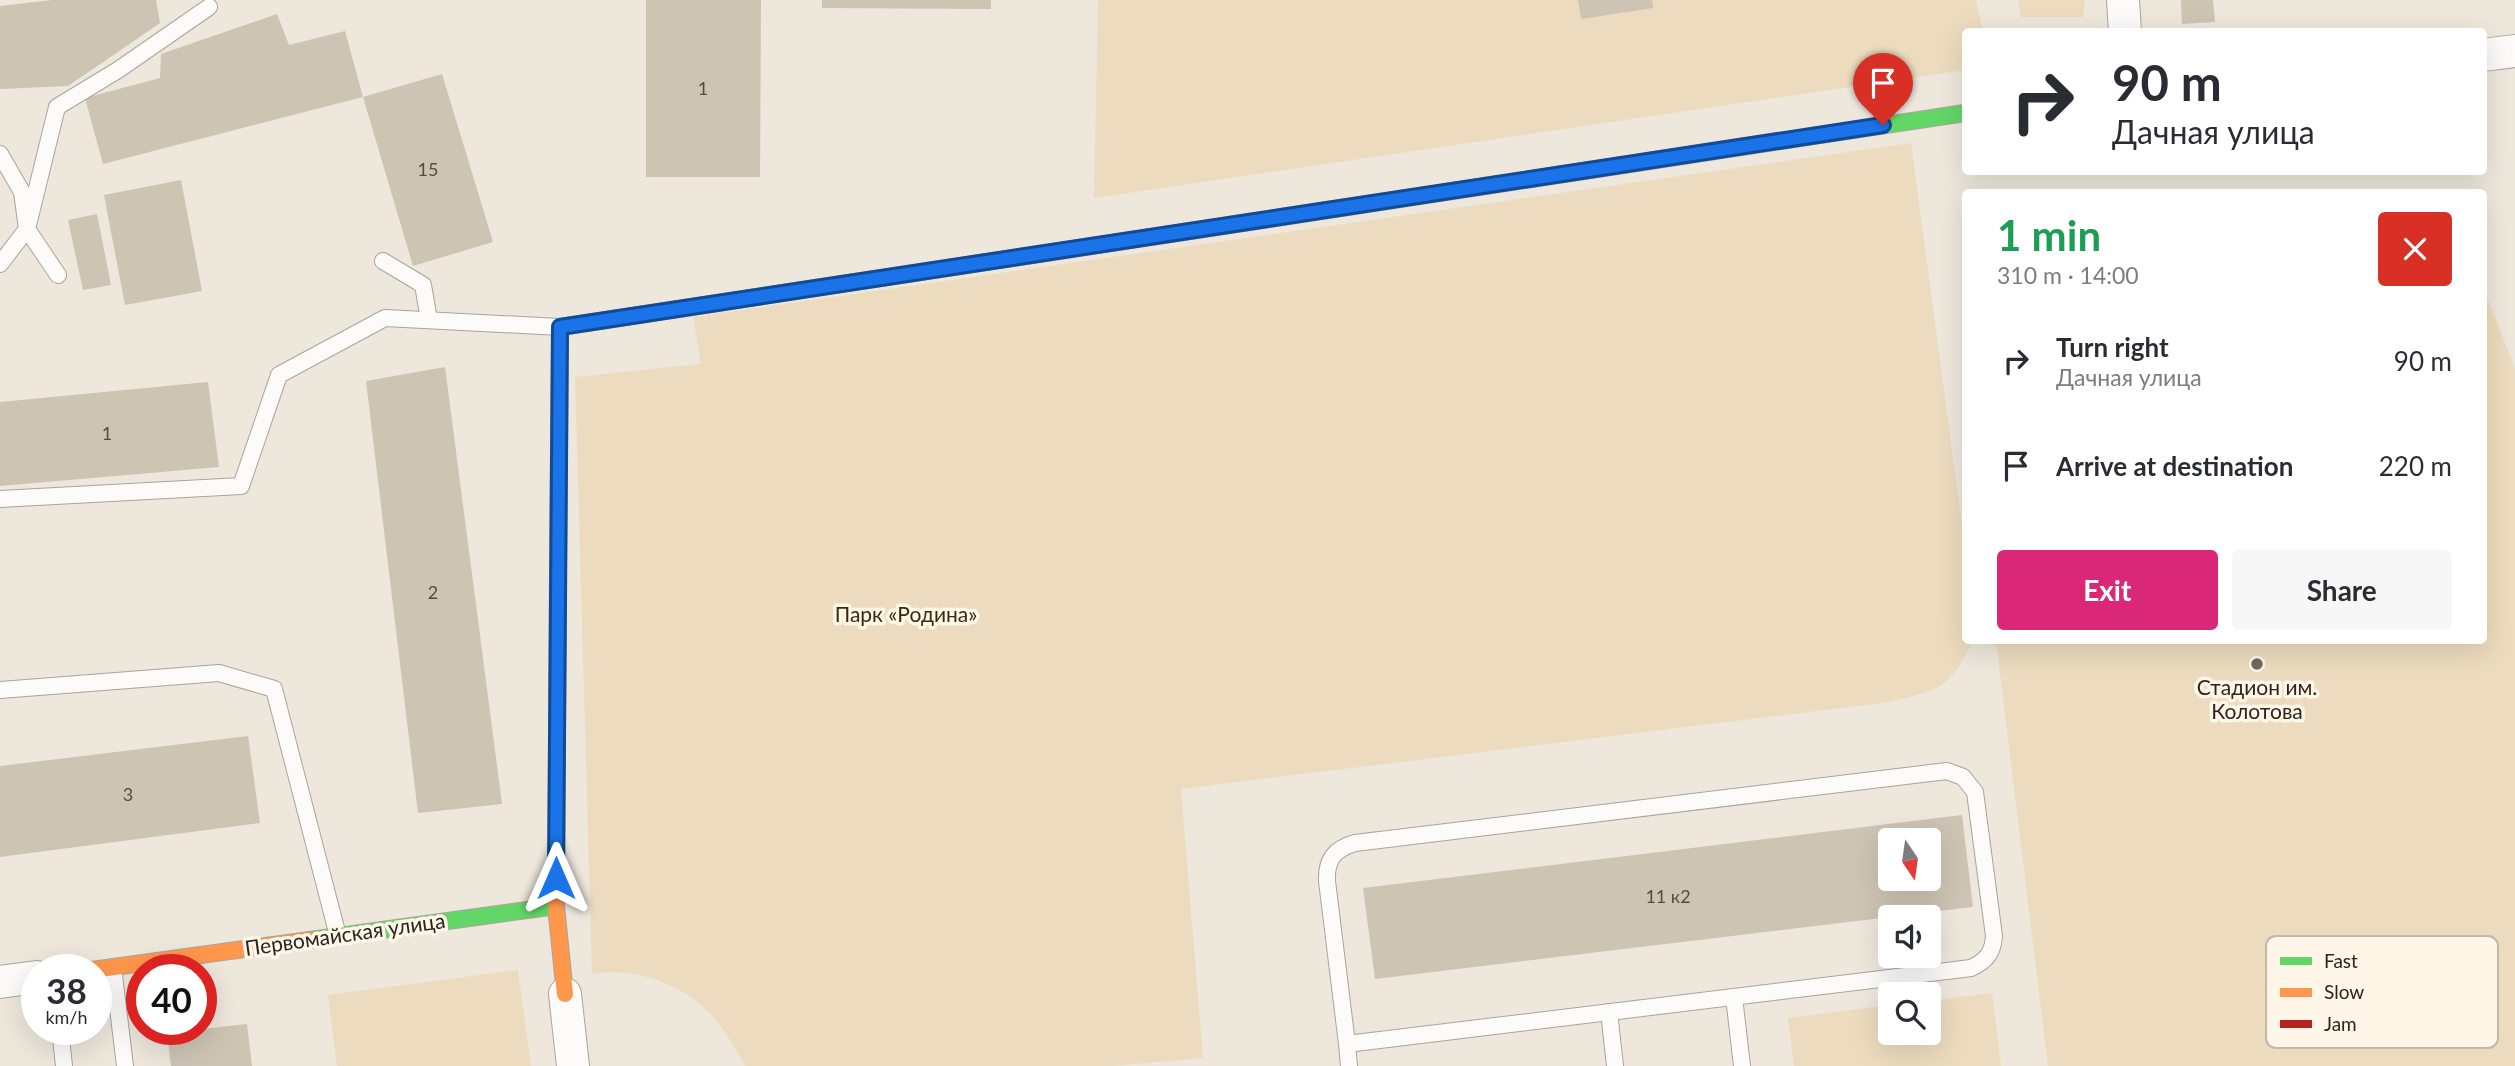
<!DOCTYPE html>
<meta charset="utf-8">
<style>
:root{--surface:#fff;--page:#f7f7f7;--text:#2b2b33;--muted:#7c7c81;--accent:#db2777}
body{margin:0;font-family:Lato,sans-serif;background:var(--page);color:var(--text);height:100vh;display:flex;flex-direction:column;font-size:26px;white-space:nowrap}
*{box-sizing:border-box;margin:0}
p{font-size:23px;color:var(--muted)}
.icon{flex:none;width:38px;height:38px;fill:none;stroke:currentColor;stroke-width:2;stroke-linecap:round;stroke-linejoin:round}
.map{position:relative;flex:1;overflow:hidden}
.side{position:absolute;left:1962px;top:189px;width:525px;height:455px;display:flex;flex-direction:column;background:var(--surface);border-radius:7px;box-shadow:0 7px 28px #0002}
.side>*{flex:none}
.hud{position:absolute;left:1962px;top:28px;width:525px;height:147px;border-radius:7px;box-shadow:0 7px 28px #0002;background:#fff;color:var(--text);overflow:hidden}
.needle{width:46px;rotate:167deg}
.tools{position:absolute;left:1878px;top:828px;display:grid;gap:14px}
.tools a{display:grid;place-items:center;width:63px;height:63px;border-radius:7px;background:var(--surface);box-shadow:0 7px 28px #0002;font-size:35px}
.speed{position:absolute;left:21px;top:954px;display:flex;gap:14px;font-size:35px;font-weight:700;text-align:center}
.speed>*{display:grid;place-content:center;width:91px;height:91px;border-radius:50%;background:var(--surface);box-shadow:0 7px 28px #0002;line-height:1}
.speed small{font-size:18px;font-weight:400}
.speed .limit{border:10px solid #d22;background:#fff;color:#111}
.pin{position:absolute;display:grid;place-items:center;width:60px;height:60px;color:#fff;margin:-72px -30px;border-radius:50% 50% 50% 0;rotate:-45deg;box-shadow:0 0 7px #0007}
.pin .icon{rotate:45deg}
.me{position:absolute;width:77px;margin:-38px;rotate:0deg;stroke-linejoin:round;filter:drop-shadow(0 0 5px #0008)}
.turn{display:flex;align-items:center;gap:24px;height:147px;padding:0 35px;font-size:32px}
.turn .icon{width:91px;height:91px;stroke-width:2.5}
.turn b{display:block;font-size:49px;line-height:60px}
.round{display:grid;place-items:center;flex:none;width:74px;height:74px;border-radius:7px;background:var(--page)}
.summary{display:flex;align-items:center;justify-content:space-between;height:119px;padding:0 35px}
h1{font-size:42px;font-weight:700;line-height:52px;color:#1e9e55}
.button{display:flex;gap:14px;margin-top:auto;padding:14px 35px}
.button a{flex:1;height:80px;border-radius:7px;background:var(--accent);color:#fff;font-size:28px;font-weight:700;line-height:80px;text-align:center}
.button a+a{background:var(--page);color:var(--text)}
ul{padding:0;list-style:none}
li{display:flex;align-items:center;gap:21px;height:105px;padding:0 35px}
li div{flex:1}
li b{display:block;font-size:26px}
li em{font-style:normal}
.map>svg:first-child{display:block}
</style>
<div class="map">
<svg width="2515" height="1066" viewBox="0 0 2515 1066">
<rect width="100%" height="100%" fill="#ede7dc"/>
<!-- green -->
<g fill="#ecdbbe">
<polygon points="1098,0 1976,0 1983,31 1965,32 1965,70 1094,198"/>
<polygon points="2018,0 2085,0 2083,17 2021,17"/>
<path d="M1911,143L1965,548V640L1973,641C1948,690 1941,689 1889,702L1181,789L1203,1058L1112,1066H745C736,1051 727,1033 716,1020C686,985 637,966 592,974L575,377L701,364L693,317Z"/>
<polygon points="2483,297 2489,302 2515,369 2515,1066 2048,1066 1996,641 2483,640"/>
<polygon points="518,970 531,1066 337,1066 328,995"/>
<polygon points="1992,993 2001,1066 1794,1066 1788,1018 1890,1005 1890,1032 1928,1032 1929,1001"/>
</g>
<!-- building -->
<g fill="#cdc4b4" fill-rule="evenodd">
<polygon points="52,0 156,0 160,23 68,86 0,89 0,6"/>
<polygon points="646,0 761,0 760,177 646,177"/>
<polygon points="822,0 991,0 991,9 822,8"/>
<polygon points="1578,0 1652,0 1653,8 1581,19"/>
<polygon points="2181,0 2213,0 2215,22 2182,24"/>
<polygon points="277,14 289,45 345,31 363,97 103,164 85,98 160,78 161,54"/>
<polygon points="442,74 493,242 413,266 363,97"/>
<polygon points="181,180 202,291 125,305 104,195"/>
<polygon points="97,214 111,285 83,290 68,220"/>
<polygon points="445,367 502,804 418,813 366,381"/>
<polygon points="208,382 219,467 0,486 0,402"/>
<polygon points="248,736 260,823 0,857 0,766"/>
<path d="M1962,815L1973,907L1375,979L1363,888ZM1890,840H1928V878H1890Z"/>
<polygon points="247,1024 252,1066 171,1066 167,1033"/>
</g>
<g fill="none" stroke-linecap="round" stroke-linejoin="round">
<!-- lane casing -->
<g stroke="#a9a49c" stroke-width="18">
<g id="lane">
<polyline points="0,154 22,192 27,229 58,275"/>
<polyline points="383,261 423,285 429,320"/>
<polyline points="0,264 27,229 57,107 118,70 209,7"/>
<polyline points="0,499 241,486 279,375 385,318 560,327"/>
<polyline points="0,690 219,673 274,689 338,936"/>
<polyline points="113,967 125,1066"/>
<polyline points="1734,997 1742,1066"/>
<polyline points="1609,1012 1615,1066"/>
<polyline points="60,1029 64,1066"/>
<path d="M1347,1044L1971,968C1986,961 1993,953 1994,936L1975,792L1963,777L1947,771L1355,843C1334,849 1326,860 1327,881L1347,1044L1349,1066"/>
</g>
</g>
<!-- street casing -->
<g stroke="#a9a49c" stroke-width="34">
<g id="street">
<polyline points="2123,0 2125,32"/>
<polyline points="2483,55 2515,51"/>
<polyline points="0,982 37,977"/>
<polyline points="565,994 573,1066"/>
</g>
</g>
<!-- fast casing -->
<g stroke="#a9a49c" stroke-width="18">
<g id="fast">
<polyline points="1584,171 1965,113"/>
<polyline points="558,567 560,327 1282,217"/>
<polyline points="310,940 556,906"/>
</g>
</g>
<!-- slow casing -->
<g stroke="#a9a49c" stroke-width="18">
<g id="slow">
<polyline points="558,567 556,906 565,994"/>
<polyline points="92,970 310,940"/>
</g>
</g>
<!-- jam casing -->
<g stroke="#a9a49c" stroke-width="18">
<polyline id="jam" points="1282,217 1584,171"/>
</g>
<!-- lane -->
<use href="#lane" stroke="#fcfbfa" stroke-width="16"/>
<!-- street -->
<use href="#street" stroke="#fcfbfa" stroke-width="32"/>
<!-- fast -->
<use href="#fast" stroke="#63d668" stroke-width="16"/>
<!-- slow -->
<use href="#slow" stroke="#ff974d" stroke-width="16"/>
<!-- jam -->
<use href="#jam" stroke="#b3261e" stroke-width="16"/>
</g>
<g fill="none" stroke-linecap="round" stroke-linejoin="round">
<!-- route casing -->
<g stroke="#114b97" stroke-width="18">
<polyline id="route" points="556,878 560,327 1883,125"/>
</g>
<!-- route -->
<use href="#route" stroke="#1a73e8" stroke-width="12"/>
</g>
<!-- markers -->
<circle fill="#6e6a61" stroke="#fff6e7" stroke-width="2.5" cx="2257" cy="664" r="7"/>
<g text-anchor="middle" stroke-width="7" stroke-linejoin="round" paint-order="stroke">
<!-- number labels -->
<g font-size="18" fill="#534e44">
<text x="703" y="95">1</text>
<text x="428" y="176">15</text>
<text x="107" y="440">1</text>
<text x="433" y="599">2</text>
<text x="128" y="801">3</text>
<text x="1668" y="903">11 к2</text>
</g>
<!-- park labels -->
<g font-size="21" fill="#382a10" stroke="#fff6e7">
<text x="906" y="622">Парк «Родина»</text>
</g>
<!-- poi labels -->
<g font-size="21" fill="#2a261f" stroke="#fff6e7">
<text x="2257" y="695">Стадион им.<tspan x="2257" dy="24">Колотова</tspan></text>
</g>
<!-- street labels -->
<g font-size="21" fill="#2a261f" stroke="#fff6e7">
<text transform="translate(345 935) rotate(-8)" y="7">Первомайская улица</text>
</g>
</g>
<!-- legend -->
<rect x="2266" y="936" width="232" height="112" rx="10" fill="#fff6e7" stroke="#bfb8ab" stroke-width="2"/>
<rect x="2280" y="957" width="32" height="8" fill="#63d668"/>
<rect x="2280" y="988" width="32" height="9" fill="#ff974d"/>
<rect x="2280" y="1020" width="32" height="8" fill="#b3261e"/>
<g font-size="19" fill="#2a261f">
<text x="2324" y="968">Fast</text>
<text x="2324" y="999">Slow</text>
<text x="2324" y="1031">Jam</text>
</g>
</svg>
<div class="tools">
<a><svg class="needle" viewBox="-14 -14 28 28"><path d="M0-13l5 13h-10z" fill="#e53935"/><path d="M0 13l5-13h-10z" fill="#7c7c81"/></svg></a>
<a><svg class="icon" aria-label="sound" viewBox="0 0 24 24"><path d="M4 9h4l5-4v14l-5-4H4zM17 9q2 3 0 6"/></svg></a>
<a><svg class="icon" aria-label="search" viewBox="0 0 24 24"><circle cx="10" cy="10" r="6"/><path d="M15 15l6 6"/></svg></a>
</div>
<div class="speed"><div>38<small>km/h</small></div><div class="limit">40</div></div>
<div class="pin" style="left:1883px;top:125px;background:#d93025"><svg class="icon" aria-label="arrive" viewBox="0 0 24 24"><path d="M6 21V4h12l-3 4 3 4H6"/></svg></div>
<svg class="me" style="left:556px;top:878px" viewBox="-20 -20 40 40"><path d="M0-17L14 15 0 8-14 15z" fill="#1a73e8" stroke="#fff" stroke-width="4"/></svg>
<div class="hud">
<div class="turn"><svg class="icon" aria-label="right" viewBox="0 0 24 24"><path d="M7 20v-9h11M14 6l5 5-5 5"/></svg><div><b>90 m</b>Дачная улица</div></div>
</div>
<section class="side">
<div class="summary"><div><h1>1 min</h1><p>310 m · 14:00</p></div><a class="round" style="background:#d93025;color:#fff"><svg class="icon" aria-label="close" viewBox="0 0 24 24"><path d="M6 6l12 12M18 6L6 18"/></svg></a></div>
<ul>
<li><svg class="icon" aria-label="right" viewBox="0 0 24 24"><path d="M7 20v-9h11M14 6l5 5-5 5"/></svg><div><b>Turn right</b><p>Дачная улица</p></div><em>90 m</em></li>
<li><svg class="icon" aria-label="arrive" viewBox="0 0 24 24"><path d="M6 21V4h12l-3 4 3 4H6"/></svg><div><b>Arrive at destination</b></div><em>220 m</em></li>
</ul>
<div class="button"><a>Exit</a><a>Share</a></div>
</section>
</div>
